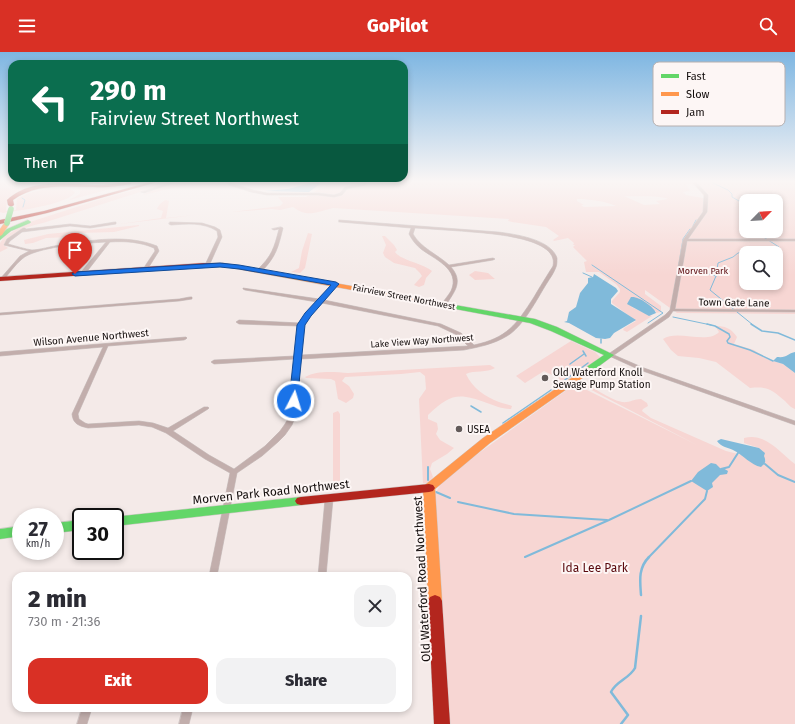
<!DOCTYPE html>
<meta charset="utf-8">
<style>
:root{--surface:#fff;--page:#f2f2f3;--text:#2b2b33;--muted:#7c7c81;--accent:#d93025}
body{margin:0;font-family:"Fira Sans",sans-serif;background:var(--page);color:var(--text);height:100vh;display:flex;flex-direction:column;font-size:15px;white-space:nowrap}
*{box-sizing:border-box;margin:0}
p{font-size:13px;color:var(--muted)}
.icon{flex:none;width:22px;height:22px;fill:none;stroke:currentColor;stroke-width:2;stroke-linecap:round;stroke-linejoin:round}
.map{position:relative;flex:1;overflow:hidden}
.sheet{position:absolute;left:12px;top:520px;width:400px;height:140px;display:flex;flex-direction:column;background:var(--surface);border-radius:12px;box-shadow:0 2px 6px #0003}
.sheet>*{flex:none}
.banner{position:absolute;left:8px;top:8px;width:400px;height:122px;border-radius:12px;box-shadow:0 2px 6px #0003;background:#0b6e4f;color:#fff;overflow:hidden}
.needle{width:26px;rotate:66deg}
.fabs{position:absolute;left:739px;top:142px;display:grid;gap:8px}
.fabs a{display:grid;place-items:center;width:44px;height:44px;border-radius:8px;background:var(--surface);box-shadow:0 2px 6px #0003;font-size:20px}
.speed{position:absolute;left:12px;top:456px;display:flex;gap:8px;font-size:20px;font-weight:700;text-align:center}
.speed>*{display:grid;place-content:center;width:52px;height:52px;border-radius:50%;background:var(--surface);box-shadow:0 2px 6px #0003;line-height:1}
.speed small{font-size:10px;font-weight:400}
.speed .limit{border:2px solid #111;border-radius:6px;background:#fff;color:#111}
.pin{position:absolute;display:grid;place-items:center;width:34px;height:34px;color:#fff;margin:-41px -17px;border-radius:50% 50% 50% 0;rotate:-45deg;box-shadow:0 0 4px #0007}
.pin .icon{rotate:45deg}
.me{position:absolute;width:44px;margin:-22px;rotate:5deg;stroke-linejoin:round;filter:drop-shadow(0 0 3px #0008)}
.turn{display:flex;align-items:center;gap:14px;height:84px;padding:0 16px;font-size:18px}
.turn .icon{width:52px;height:52px;stroke-width:2.5}
.turn b{display:block;font-size:28px;line-height:34px}
.then{display:flex;align-items:center;height:38px;padding:0 16px;background:#0003;gap:8px;font-size:15px}
.round{display:grid;place-items:center;flex:none;width:42px;height:42px;border-radius:12px;background:var(--page)}
.headline{display:flex;align-items:center;justify-content:space-between;height:68px;padding:0 16px}
h1{font-size:24px;font-weight:800;line-height:30px}
.primary-button{display:flex;gap:8px;margin-top:auto;padding:8px 16px}
.primary-button a{flex:1;height:46px;border-radius:12px;background:var(--accent);color:#fff;font-size:16px;font-weight:800;line-height:46px;text-align:center}
.primary-button a+a{background:var(--page);color:var(--text)}
header{display:flex;justify-content:space-between;align-items:center;height:52px;padding:0 16px;background:var(--accent);color:#fff;font-size:18px;font-weight:800}
.map>svg:first-child{display:block}
</style>
<header><svg class="icon" aria-label="menu" viewBox="0 0 24 24"><path d="M4 6h16M4 12h16M4 18h16"/></svg>GoPilot<svg class="icon" aria-label="search" viewBox="0 0 24 24"><circle cx="10" cy="10" r="6"/><path d="M15 15l6 6"/></svg></header>
<div class="map">
<svg width="795" height="672" viewBox="0 0 795 672">
<rect width="100%" height="100%" fill="#f4eae8"/>
<!-- green -->
<g fill="#f7d6d3" fill-rule="evenodd">
<path d="M0,129H133L120,131L80,133L18,140L7,147L6,159L16,158L17,147C28,139 65,131 75,140C70,152 16,159 3,161L0,160Z"/>
<path d="M167,129H176L164,133L181,129H218L194,131L143,143L159,134L43,171C28,174 15,179 4,192L5,194L8,196L0,200V191L5,184L27,171L101,147Z"/>
<path d="M348,129H787L795,131V262L677,261L645,238V242L661,254V260L656,261V259L631,255L652,264L627,280L623,278L624,276L636,269L612,251V249L620,240V237L616,232L599,220H586L584,210L587,209L573,195L575,193H573L574,191L568,186L554,189L553,188L559,184L546,175L512,170L508,169L509,167L333,156C316,160 308,166 293,155L280,158L272,157L231,160L280,154L283,151L278,145H306L317,138L328,134L352,132ZM686,132L696,133L706,148L704,151L703,146L686,143L683,140L690,139ZM624,144C635,145 659,143 668,147L656,149L660,152L644,153ZM577,147C590,147 604,149 616,154L584,155L581,153H584L577,149ZM746,149H776V179H746ZM746,201H776V231H746Z"/>
<polygon points="133,131 69,148 80,142 80,138 78,136 80,135 103,135"/>
<path d="M166,148L169,149L166,166L195,163L120,172L161,166L163,159L157,157C158,154 162,149 166,148Z"/>
<polygon points="139,173 139,174 114,180 78,181 70,185 46,186 33,191 25,192 24,188 48,182"/>
<polygon points="308,181 312,182 305,216 300,221 291,220 299,216 302,199"/>
<path d="M382,184H385L394,193L397,198L395,200C400,208 424,212 432,219L426,226L424,233L419,235L414,233L422,224L420,221L415,216L394,211L385,205L383,201L386,193Z"/>
<polygon points="475,219 488,221 495,227 475,228 469,223"/>
<path d="M715,274C725,274 731,276 737,285L734,292L754,298L767,307L783,312L795,321V357C790,355 789,353 785,349C772,338 768,334 750,336L716,310L699,306L678,304L671,298L663,287C678,277 707,293 719,280Z"/>
<polygon points="571,289 595,300 600,305 599,307 558,335 554,333 560,327 544,319 525,331 516,324"/>
<path d="M490,313L495,316C487,321 474,318 466,322C472,336 486,345 499,350C504,352 508,352 512,354L511,357C502,357 495,354 487,351C458,340 450,342 428,363V367L437,371L438,377L436,382L440,388L454,396L447,402L432,411L430,417L433,425L428,431H423L419,347L426,337L425,324L420,320L401,322L345,325L342,329L349,334L354,342L353,346L346,351L338,347L335,329L331,327L306,326L305,325C317,318 335,320 348,321Z"/>
<path d="M578,331C594,333 607,347 622,350C629,351 634,347 641,347L647,351L648,354L643,357L642,359L651,366L726,399L766,409L759,396L744,391V386C766,380 780,401 795,412V672H447L434,444L444,426L575,332L697,393Z"/>
<polygon points="338,359 340,362 340,433 335,437 333,434 333,361"/>
</g>
<!-- water -->
<g fill="#80bada">
<polygon points="314,130 318,130 320,132 309,140 264,139 288,137"/>
<polygon points="594,222 616,236 618,239 611,247 611,252 636,268 614,281 610,286 605,287 596,286 569,271 564,270 567,269 569,260 576,255 580,241 588,231 588,226 593,225"/>
<path d="M631,245C639,244 654,255 656,261L649,264L627,252Z"/>
<path d="M795,300V321L783,312L773,309L777,305C788,306 786,302 795,300Z"/>
<path d="M721,387L759,396L765,401L764,404C766,409 766,411 761,415C751,413 743,403 733,398C727,395 721,395 717,389Z"/>
<polygon points="711,411 716,412 721,417 723,416 728,419 727,422 720,423 712,431 713,435 707,439 691,429 698,420"/>
</g>
<g fill="none" stroke-linecap="round" stroke-linejoin="round">
<!-- stream-far3 -->
<g stroke="#80bada" stroke-width="1">
<polyline points="713,129 713,131 728,138 732,142 732,145 746,153"/>
<polyline points="22,146 25,148 23,155"/>
<polyline points="746,154 740,156 746,162"/>
<polyline points="746,167 746,173"/>
<polyline points="693,174 696,168"/>
<polyline points="679,212 683,187 690,177"/>
<polyline points="592,213 663,261 648,271"/>
<polyline points="688,216 716,224"/>
<polyline points="583,221 592,225"/>
<polyline points="673,265 711,273"/>
<polyline points="753,273 710,238 716,224 718,211 733,205 738,201 758,198 772,200 779,195 754,179"/>
</g>
<!-- stream-far2 -->
<g stroke="#80bada" stroke-width="1.5">
<polyline points="707,272 715,274 729,282 730,285 727,289 728,291 750,298 773,309"/>
<polyline points="751,272 762,279 778,281 795,288"/>
<polyline points="601,287 601,291"/>
<polyline points="583,299 586,304"/>
<polyline points="570,312 584,302"/>
<polyline points="558,333 588,311"/>
<polyline points="471,354 481,360"/>
<polyline points="503,371 551,338"/>
</g>
<!-- stream-far1 -->
<g stroke="#80bada" stroke-width="2">
<polyline points="765,412 778,423 795,430"/>
<polyline points="428,415 428,428"/>
<polyline points="721,417 729,415 738,401"/>
<polyline points="436,440 450,446"/>
<polyline points="458,450 514,462 607,468"/>
<polyline points="525,505 609,468 691,429"/>
<polyline points="648,506 705,447 707,439"/>
</g>
<!-- stream -->
<g stroke="#80bada" stroke-width="2.5">
<path d="M641,543C640,529 638,516 649,505"/>
<path d="M621,672L628,663L611,640C616,629 629,627 635,616L641,564"/>
</g>
<!-- street casing -->
<g stroke="#cfc7c6" stroke-width="1">
<g id="street">
<polygon points="175,129 180,129 144,141 141,140"/>
<polygon points="227,129 231,129 231,131 253,138 267,141 318,141 334,143 340,141 345,135 363,131 366,129 370,129 365,133 347,137 342,143 334,145 318,143 267,143 251,140 229,133"/>
<polygon points="691,129 695,129 708,143 707,160 688,187 795,187 795,189 687,189 675,257 795,258 795,260 673,259 669,265 614,303 644,316 795,369 795,373 640,318 607,303 665,263 670,258 683,188 703,160 704,143"/>
<path d="M339,168L498,180C514,182 551,187 557,206C557,209 557,213 556,215C554,221 550,226 547,231C537,247 523,275 507,284C494,292 479,295 464,298L301,307L296,363L292,373L285,383L278,390L262,404L237,421L217,524H209L230,421L205,407L166,381L152,375L139,373L88,376C79,374 73,372 72,362L103,295L0,304V300L186,285L187,286L186,287L184,288L108,294L78,362L79,367L85,371L88,372L139,369L153,371L168,376L204,355H208L209,356L208,357L173,379L209,403L234,417L265,394L280,379L285,372L290,363L295,307L214,312L211,310L214,308L295,304L298,274L239,272L236,270L239,268L300,271L306,262L317,250L245,238L243,237V236L319,247L334,231H336L338,232L324,248L441,272L461,281L474,293C507,286 516,273 534,245C538,238 543,230 548,222C549,220 552,216 553,214C560,183 478,181 460,179C445,178 430,177 415,176L413,182C421,196 437,202 449,213L493,206L495,207L493,208L451,215C464,230 454,240 446,253H444L442,252C444,248 448,244 451,239C461,217 434,207 421,197C416,193 412,188 409,182L411,176L340,170H339ZM322,251L438,274L457,283L468,294L301,303L304,273L310,264Z"/>
<path d="M115,170H116V172L90,176L70,174L22,180L10,189L8,192C16,194 25,197 32,198C39,198 52,194 60,193C91,188 127,182 157,194L159,199L147,218L143,217L155,199L154,196C140,190 125,189 110,190L85,222H81V220L106,190C87,191 35,195 22,207C15,213 9,221 4,228L0,227L20,204L29,199L4,193L7,187L23,176H25L26,177L70,172L90,174Z"/>
<path d="M170,170L202,171L215,175L220,178L222,185L209,214L205,213L218,185L217,179C203,170 187,172 171,173L169,172Z"/>
<path d="M281,175L283,176C278,196 276,205 261,220H257V218C272,204 274,196 279,177L274,178L272,177Z"/>
<polygon points="190,245 192,245 192,247 179,249 0,263 0,261 179,247"/>
<polygon points="329,444 332,445 333,447 326,524 318,524 325,447 326,445"/>
<polygon points="82,656 92,656 87,672 77,672"/>
<polygon points="183,656 193,656 189,672 179,672"/>
</g>
</g>
<!-- fast casing -->
<g stroke="#cfc7c6" stroke-width="1">
<g id="fast">
<polygon points="28,168 31,170 30,171 11,179 0,188 0,183 7,177"/>
<polygon points="415,246 535,267 557,275 614,303 591,320 585,320 584,318 585,316 604,303 551,279 530,271 418,250 415,250"/>
<polygon points="301,445 305,446 307,449 305,452 301,453 115,474 115,465 113,465"/>
<polygon points="81,468 81,478 55,481 55,471"/>
<polygon points="21,474 21,484 0,487 0,477"/>
</g>
</g>
<!-- slow casing -->
<g stroke="#cfc7c6" stroke-width="1">
<g id="slow">
<polygon points="7,169 10,171 2,183 0,184 0,177 5,170"/>
<polygon points="223,211 418,246 422,248 418,250 221,214 220,213"/>
<polygon points="588,315 592,318 591,320 490,391 435,437 442,549 440,553 435,555 430,553 428,549 423,436 425,433 483,386"/>
</g>
</g>
<!-- jam casing -->
<g stroke="#cfc7c6" stroke-width="1">
<g id="jam">
<polygon points="154,129 161,129 47,161 0,172 0,168 44,159"/>
<path d="M129,130L131,131V132C119,134 106,136 94,135C65,135 37,131 13,148L14,153L11,155L8,153L7,148C30,126 66,132 95,133C106,133 118,131 129,130Z"/>
<polygon points="203,211 223,211 226,213 223,215 203,215 0,229 0,225"/>
<polygon points="429,432 433,433 435,436 433,439 429,440 301,453 297,452 295,449 297,446 301,445"/>
<polygon points="435,543 440,545 442,549 450,672 434,672 428,549 430,545"/>
</g>
</g>
<!-- street -->
<use href="#street" fill="#c2aeac" fill-rule="evenodd"/>
<!-- fast -->
<use href="#fast" fill="#63d668" fill-rule="evenodd"/>
<!-- slow -->
<use href="#slow" fill="#ff974d" fill-rule="evenodd"/>
<!-- jam -->
<use href="#jam" fill="#b3261e" fill-rule="evenodd"/>
<!-- fast-bridge casing -->
<g stroke="#cfc7c6" stroke-width="6" stroke-linecap="butt">
<polyline id="fast-bridge" points="7,171 11,157"/>
</g>
<!-- fast-bridge -->
<use href="#fast-bridge" stroke="#63d668" stroke-width="5.5"/>
</g>
<!-- sky -->
<linearGradient id="sky" x2="0" y2="1"><stop stop-color="#7eb6e2"/><stop offset="0.58" stop-color="#faf6f5"/><stop offset="1" stop-color="#faf6f5" stop-opacity="0"/></linearGradient>
<rect width="795" height="223" fill="url(#sky)"/>
<!-- route -->
<polygon fill="#1a73e8" stroke="#114b97" points="220,211 239,213 336,230 339,232 311,264 305,273 297,351 290,351 289,349 297,273 305,261 331,233 239,217 220,215 75,224 72,222 75,220"/>
<!-- markers -->
<g fill="#625a59" stroke="#fdf6f5" stroke-width="1.5">
<circle cx="545" cy="326" r="4"/>
<circle cx="459" cy="377" r="4"/>
</g>
<g text-anchor="middle" stroke-width="4" stroke-linejoin="round" paint-order="stroke">
<!-- far-park labels -->
<g font-size="9" fill="#5a0a0e" stroke="#fdf6f5">
<text x="703" y="222">Morven Park</text>
</g>
<!-- far-street labels -->
<g font-size="9" fill="#130d0c" stroke="#fdf6f5">
<text transform="translate(404 245) rotate(11)" y="3">Fairview Street Northwest</text>
<text transform="translate(422 289) rotate(-4)" y="3">Lake View Way Northwest</text>
</g>
<!-- street labels -->
<g font-size="10" fill="#130d0c" stroke="#fdf6f5">
<text transform="translate(734 250) rotate(1)" y="4">Town Gate Lane</text>
<text transform="translate(91 285) rotate(-5)" y="4">Wilson Avenue Northwest</text>
</g>
<!-- poi labels -->
<g font-size="10" fill="#130d0c" stroke="#fdf6f5" text-anchor="start">
<text x="553" y="324">Old Waterford Knoll<tspan x="553" dy="12">Sewage Pump Station</tspan></text>
<text x="467" y="381">USEA</text>
</g>
<!-- near-street labels -->
<g font-size="12" fill="#130d0c" stroke="#fdf6f5">
<text transform="translate(271 440) rotate(-6)" y="4">Morven Park Road Northwest</text>
<text transform="translate(422 527) rotate(-93)" y="4">Old Waterford Road Northwest</text>
</g>
<!-- near-park labels -->
<g font-size="12" fill="#5a0a0e" stroke="#fdf6f5">
<text x="595" y="520">Ida Lee Park</text>
</g>
</g>
<!-- legend -->
<rect x="653" y="10" width="132" height="64" rx="6" fill="#fdf6f5" stroke="#b7b0af" stroke-width="1"/>
<rect x="661" y="22" width="18" height="4" fill="#63d668"/>
<rect x="661" y="40" width="18" height="4" fill="#ff974d"/>
<rect x="661" y="58" width="18" height="4" fill="#b3261e"/>
<g font-size="11" fill="#130d0c">
<text x="686" y="28">Fast</text>
<text x="686" y="46">Slow</text>
<text x="686" y="64">Jam</text>
</g>
</svg>
<div class="fabs">
<a><svg class="needle" viewBox="-14 -14 28 28"><path d="M0-13l5 13h-10z" fill="#e53935"/><path d="M0 13l5-13h-10z" fill="#7c7c81"/></svg></a>
<a><svg class="icon" aria-label="search" viewBox="0 0 24 24"><circle cx="10" cy="10" r="6"/><path d="M15 15l6 6"/></svg></a>
</div>
<div class="speed"><div>27<small>km/h</small></div><div class="limit">30</div></div>
<div class="pin" style="left:75px;top:222px;background:#d93025"><svg class="icon" aria-label="arrive" viewBox="0 0 24 24"><path d="M6 21V4h12l-3 4 3 4H6"/></svg></div>
<svg class="me" style="left:294px;top:349px" viewBox="-20 -20 40 40"><circle r="17" fill="#1a73e8" stroke="#fff" stroke-width="3"/><path d="M0-11L8 9 0 5-8 9z" fill="#fff"/></svg>
<div class="banner">
<div class="turn"><svg class="icon" aria-label="left" viewBox="0 0 24 24"><path d="M17 20v-9H6M10 6l-5 5 5 5"/></svg><div><b>290 m</b>Fairview Street Northwest</div></div>
<div class="then">Then<svg class="icon" aria-label="arrive" viewBox="0 0 24 24"><path d="M6 21V4h12l-3 4 3 4H6"/></svg></div>
</div>
<section class="sheet">
<div class="headline"><div><h1>2 min</h1><p>730 m · 21:36</p></div><a class="round"><svg class="icon" aria-label="close" viewBox="0 0 24 24"><path d="M6 6l12 12M18 6L6 18"/></svg></a></div>
<div class="primary-button"><a>Exit</a><a>Share</a></div>
</section>
</div>
